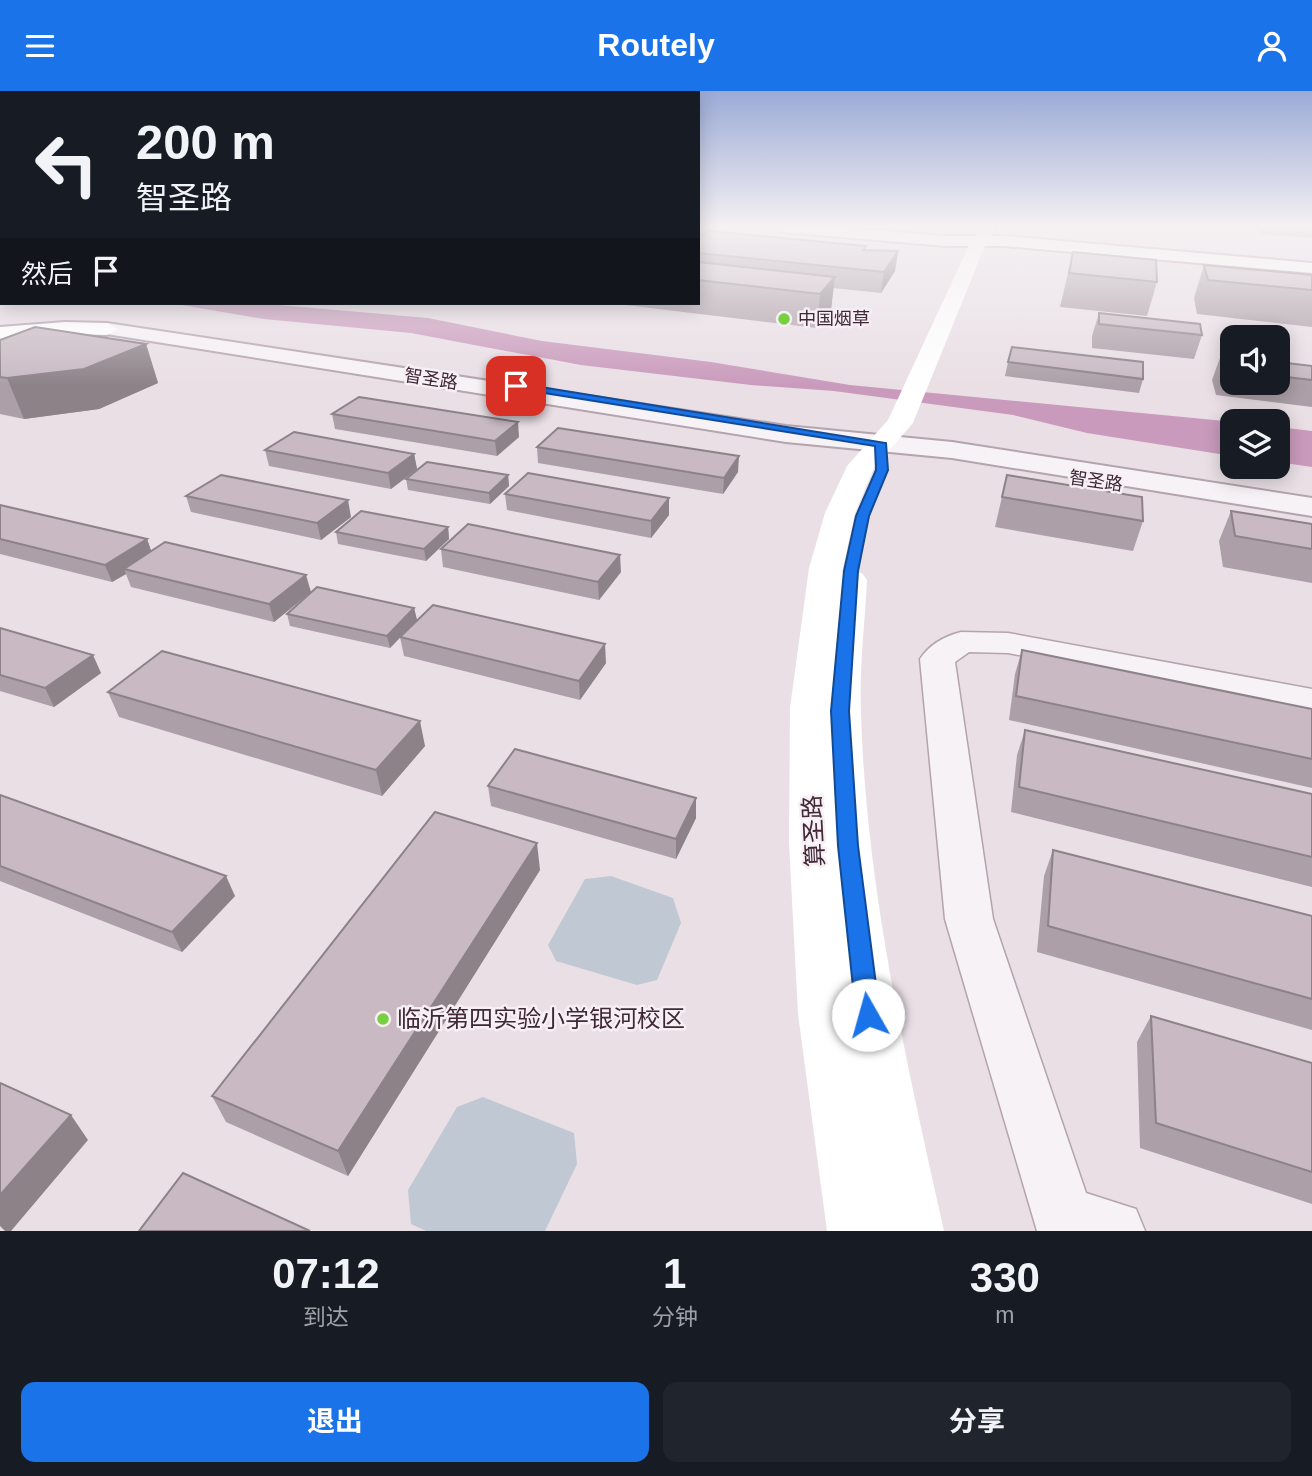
<!DOCTYPE html>
<html lang="zh">
<meta charset="utf-8">
<style>
:root{--surface:#171b24;--page:#20242c;--text:#f1f3f6;--muted:#9ea1a6;--accent:#1a73e8}
body{margin:0;font-family:Arial,"Noto Sans SC",sans-serif;background:var(--page);color:var(--text);height:100vh;display:flex;flex-direction:column;font-size:26px;white-space:nowrap}
*{box-sizing:border-box;margin:0}
p{font-size:23px;color:var(--muted)}
.icon{flex:none;width:38px;height:38px;fill:none;stroke:currentColor;stroke-width:2;stroke-linecap:round;stroke-linejoin:round}
.map{position:relative;height:1140px;overflow:hidden}
.drawer{display:flex;flex-direction:column;background:var(--surface);flex:1}
.drawer>*{flex:none}
.hud{position:absolute;left:0px;top:0px;width:700px;height:214px;box-shadow:0 4px 18px #0003;background:#171b24;color:var(--text);overflow:hidden}
.fabs{position:absolute;left:1220px;top:234px;display:grid;gap:14px}
.fabs a{display:grid;place-items:center;width:70px;height:70px;border-radius:14px;background:var(--surface);box-shadow:0 4px 18px #0003;font-size:35px}
.pin{position:absolute;display:grid;place-items:center;width:60px;height:60px;color:#fff;margin:-30px;border-radius:14px;box-shadow:0 4px 10px #0006}
.me{position:absolute;width:77px;margin:-38px;rotate:353deg;stroke-linejoin:round;filter:drop-shadow(0 0 5px #0008)}
.turn{display:flex;align-items:center;gap:24px;height:147px;padding:0 21px;font-size:32px}
.turn .icon{width:91px;height:91px;stroke-width:2.5}
.turn b{display:block;font-size:49px;line-height:60px}
.then{display:flex;align-items:center;height:66px;padding:0 21px;background:#0003;gap:14px;font-size:26px}
.eta{display:flex;justify-content:space-evenly;align-items:center;height:119px;text-align:center}
.eta b{font-size:42px;font-weight:700;line-height:49px}
.primary-button{display:flex;gap:14px;margin-top:auto;padding:14px 21px}
.primary-button a{flex:1;height:80px;border-radius:14px;background:var(--accent);color:#fff;font-size:28px;font-weight:700;line-height:80px;text-align:center}
.primary-button a+a{background:var(--page);color:var(--text)}
header{display:flex;justify-content:space-between;align-items:center;height:91px;padding:0 21px;background:var(--accent);color:#fff;font-size:32px;font-weight:700}
.map>svg:first-child{display:block}
</style>
<header><svg class="icon" aria-label="menu" viewBox="0 0 24 24"><path d="M4 6h16M4 12h16M4 18h16"/></svg>Routely<svg class="icon" aria-label="person" viewBox="0 0 24 24"><circle cx="12" cy="8" r="4"/><path d="M4 21q1-7 8-7t8 7"/></svg></header>
<div class="map">
<svg width="1312" height="1140" viewBox="0 0 1312 1140">
<rect width="100%" height="100%" fill="#e9dfe5"/>
<!-- green -->
<g fill="#c0c9d3">
<polygon points="611,785 673,807 681,832 657,889 637,894 556,870 548,854 585,788"/>
<polygon points="483,1006 574,1042 577,1073 545,1140 426,1140 411,1133 408,1099 457,1016"/>
</g>
<!-- water -->
<g fill="#c99abc">
<polygon points="170,212 256,212 428,227 542,250 711,271 850,294 1235,331 1232,331 1232,365 1087,342 1013,324 834,300 751,294 581,274 411,242 264,228"/>
<polygon points="1278,336 1312,340 1312,376 1278,371"/>
</g>
<g fill="none" stroke-linecap="round" stroke-linejoin="round">
<!-- minor casing -->
<g stroke="#b3a4ad" stroke-width="3">
<path id="minor" d="M961,541L1008,542L1312,598V622L1008,562L969,561L955,571L993,828L1086,1102L1136,1118L1145,1140H1037L945,828L920,568C929,554 945,545 961,541Z"/>
</g>
<!-- tertiary casing -->
<g stroke="#b3a4ad" stroke-width="4">
<g id="tertiary">
<polygon points="981,136 997,136 985,153 973,153 971,150"/>
<polygon points="107,232 786,335 952,351 1312,407 1312,425 952,367 786,351 100,242 96,238"/>
</g>
</g>
<!-- primary casing -->
<g stroke="#b49eac" stroke-width="4">
<g id="primary">
<polygon points="775,136 835,136 946,145 1005,145 1312,172 1312,182 1005,155 946,155 783,141"/>
<polygon points="65,231 107,232 118,238 107,244 65,243 0,248 0,236"/>
</g>
</g>
<!-- minor -->
<use href="#minor" fill="#f7f2f5" fill-rule="evenodd"/>
<!-- tertiary -->
<use href="#tertiary" fill="#f7f2f5" fill-rule="evenodd"/>
<!-- secondary -->
<path fill="#fff" fill-rule="evenodd" d="M979,145L987,150L913,332L874,377L855,422L842,481L862,482L867,489C865,533 859,577 861,622C866,797 906,969 944,1140H827L798,923L789,752L790,617L809,477L825,422L847,375L888,329L971,150Z"/>
<!-- primary -->
<use href="#primary" fill="#fff" fill-rule="evenodd"/>
</g>
<!-- wall -->
<g fill="#ac9fa7">
<rect x="0" y="136" width="2" height="44"/>
<polygon points="1257,136 1312,136 1312,147 1260,143"/>
<polygon points="698,143 866,159 898,160 895,180 881,202 833,197 831,219 817,237 609,212 698,212"/>
<polygon points="1073,161 1157,191 1147,225 1060,216"/>
<polygon points="1204,174 1312,184 1312,236 1197,223 1194,207"/>
<polygon points="1099,222 1202,244 1194,268 1092,257 1092,245"/>
<polygon points="0,249 146,253 158,292 99,318 24,328 0,323"/>
<polygon points="1221,264 1232,266 1232,292 1278,292 1278,271 1312,275 1312,316 1216,304 1212,289"/>
<polygon points="1008,271 1143,288 1139,302 1005,285"/>
<polygon points="332,323 519,346 497,365 335,338"/>
<polygon points="537,356 738,381 723,403 538,372"/>
<polygon points="265,359 414,363 417,378 391,398 269,375"/>
<polygon points="508,384 509,395 490,413 408,399 406,388"/>
<polygon points="1007,384 1143,430 1133,460 995,436"/>
<polygon points="505,403 669,407 669,424 651,447 507,419"/>
<polygon points="186,405 351,426 321,449 191,421"/>
<polygon points="0,414 147,448 151,460 311,501 274,531 131,496 126,483 112,491 0,463"/>
<polygon points="1231,420 1312,433 1312,492 1223,476 1219,450"/>
<polygon points="448,436 449,448 426,470 338,453 336,441"/>
<polygon points="441,458 621,481 599,509 443,476"/>
<polygon points="414,517 417,529 390,557 290,535 287,523"/>
<polygon points="0,537 101,582 54,616 0,600"/>
<polygon points="400,546 606,572 580,609 404,565"/>
<polygon points="1022,559 1312,618 1312,697 1009,629 1015,583"/>
<polygon points="108,601 425,655 382,705 119,626"/>
<polygon points="1025,639 1312,703 1312,796 1011,721 1017,664"/>
<polygon points="488,695 696,727 676,768 491,715"/>
<polygon points="0,704 235,805 182,861 0,790"/>
<polygon points="1053,759 1312,825 1312,939 1037,861 1044,785"/>
<polygon points="540,779 348,1085 226,1031 212,1005"/>
<polygon points="1151,925 1312,972 1312,1113 1140,1057 1137,951"/>
</g>
<!-- shaded-wall -->
<g fill="#8c8288">
<polygon points="898,160 895,180 881,202 884,181"/>
<polygon points="835,186 831,219 817,237 820,203"/>
<polygon points="146,253 158,292 99,318 24,328 7,287"/>
<polygon points="518,331 519,346 497,365 495,350"/>
<polygon points="414,363 417,378 391,398 388,382"/>
<polygon points="739,365 738,381 723,403 724,387"/>
<polygon points="508,384 509,395 490,413 489,402"/>
<polygon points="669,407 669,424 651,447 651,430"/>
<polygon points="348,409 351,426 321,449 317,432"/>
<polygon points="448,436 449,448 426,470 424,458"/>
<polygon points="147,448 153,465 124,478 126,483 112,491 105,474"/>
<polygon points="620,464 621,481 599,509 598,491"/>
<polygon points="306,484 311,501 274,531 269,513"/>
<polygon points="414,517 417,529 390,557 387,545"/>
<polygon points="605,553 606,572 580,609 579,590"/>
<polygon points="93,564 101,582 54,616 45,597"/>
<polygon points="420,630 425,655 382,705 376,679"/>
<polygon points="696,707 696,727 676,768 676,748"/>
<polygon points="537,752 540,779 348,1085 338,1060"/>
<polygon points="226,785 235,805 182,861 172,841"/>
<polygon points="71,1024 88,1049 11,1140 5,1140 0,1135 0,1104"/>
</g>
<!-- building -->
<g fill="#c8b9c2" stroke="#8c8288" stroke-width="2">
<polygon points="0,136 2,136 2,167 0,166"/>
<polygon points="708,140 866,155 863,159 898,160 884,181 698,162 698,143 703,144"/>
<polygon points="1073,161 1156,169 1157,191 1069,182"/>
<polygon points="698,171 835,186 820,203 698,189"/>
<polygon points="1204,174 1312,184 1312,199 1208,189"/>
<polygon points="1099,222 1200,233 1202,244 1099,233"/>
<polygon points="35,236 146,253 84,278 7,287 0,286 0,249"/>
<polygon points="1012,256 1143,271 1143,288 1008,271"/>
<polygon points="1221,264 1232,266 1232,280 1225,279"/>
<polygon points="1278,271 1312,275 1312,289 1278,285"/>
<polygon points="359,306 518,331 495,350 332,323"/>
<polygon points="558,337 739,365 724,387 537,356"/>
<polygon points="294,341 414,363 388,382 265,359"/>
<polygon points="427,371 508,384 489,402 406,388"/>
<polygon points="528,382 669,407 651,430 505,403"/>
<polygon points="221,384 348,409 317,432 186,405"/>
<polygon points="1007,384 1142,406 1143,430 1002,406"/>
<polygon points="0,414 147,448 105,474 0,448"/>
<polygon points="361,420 448,436 424,458 336,441"/>
<polygon points="1231,420 1312,433 1312,458 1235,445"/>
<polygon points="468,433 620,464 598,491 441,458"/>
<polygon points="165,451 306,484 269,513 124,478"/>
<polygon points="317,496 414,517 387,545 287,523"/>
<polygon points="433,514 605,553 579,590 400,546"/>
<polygon points="0,537 93,564 45,597 0,584"/>
<polygon points="1022,559 1312,618 1312,668 1016,605"/>
<polygon points="162,560 420,630 376,679 108,601"/>
<polygon points="1025,639 1312,703 1312,766 1019,696"/>
<polygon points="515,658 696,707 676,748 488,695"/>
<polygon points="0,704 226,785 172,841 0,775"/>
<polygon points="435,721 537,752 338,1060 212,1005"/>
<polygon points="1053,759 1312,825 1312,908 1048,835"/>
<polygon points="1151,925 1312,972 1312,1081 1156,1032"/>
<polygon points="0,992 71,1024 0,1104"/>
<polygon points="183,1082 310,1140 139,1140"/>
</g>
<!-- sky -->
<linearGradient id="sky" x2="0" y2="1"><stop stop-color="#9baad6"/><stop offset="0.46" stop-color="#f5f1f3"/><stop offset="1" stop-color="#f5f1f3" stop-opacity="0"/></linearGradient>
<rect width="1312" height="295" fill="url(#sky)"/>
<!-- route -->
<polygon fill="#1a73e8" stroke="#114b97" stroke-width="2" points="516,292 886,352 888,379 869,425 858,480 849,620 858,755 880,924 876,931 868,935 860,931 856,924 838,755 831,620 844,480 856,425 876,379 875,355 513,297"/>
<!-- markers -->
<g fill="#78cf42" stroke="#f6eff3" stroke-width="2.5">
<circle cx="784" cy="228" r="7"/>
<circle cx="383" cy="928" r="7"/>
</g>
<g text-anchor="middle" stroke-width="5" stroke-linejoin="round" paint-order="stroke">
<!-- far-poi labels -->
<g font-size="18" fill="#402836" stroke="#f6eff3" text-anchor="start">
<text x="798" y="234">中国烟草</text>
</g>
<!-- far-street labels -->
<g font-size="18" fill="#402836" stroke="#f6eff3">
<text transform="translate(431 288) rotate(9)" y="6">智圣路</text>
<text transform="translate(1096 390) rotate(8)" y="6">智圣路</text>
</g>
<!-- near-street labels -->
<g font-size="24" fill="#402836" stroke="#f6eff3">
<text transform="translate(814 740) rotate(-93)" y="8">算圣路</text>
</g>
<!-- near-poi labels -->
<g font-size="24" fill="#402836" stroke="#f6eff3" text-anchor="start">
<text x="397" y="936">临沂第四实验小学银河校区</text>
</g>
</g>
</svg>
<div class="fabs">
<a><svg class="icon" aria-label="sound" viewBox="0 0 24 24"><path d="M4 9h4l5-4v14l-5-4H4zM17 9q2 3 0 6"/></svg></a>
<a><svg class="icon" aria-label="layers" viewBox="0 0 24 24"><path d="M12 4l9 5-9 5-9-5zM3 14l9 5 9-5"/></svg></a>
</div>
<div class="pin" style="left:516px;top:295px;background:#d93025"><svg class="icon" aria-label="arrive" viewBox="0 0 24 24"><path d="M6 21V4h12l-3 4 3 4H6"/></svg></div>
<svg class="me" style="left:868px;top:924px" viewBox="-20 -20 40 40"><circle r="19" fill="#fff"/><path d="M0-13L10 11 0 6-10 11z" fill="#1a73e8"/></svg>
<div class="hud">
<div class="turn"><svg class="icon" aria-label="left" viewBox="0 0 24 24"><path d="M17 20v-9H6M10 6l-5 5 5 5"/></svg><div><b>200 m</b>智圣路</div></div>
<div class="then">然后<svg class="icon" aria-label="arrive" viewBox="0 0 24 24"><path d="M6 21V4h12l-3 4 3 4H6"/></svg></div>
</div>
</div>
<section class="drawer">
<div class="eta">
<div><b>07:12</b><p>到达</p></div>
<div><b>1</b><p>分钟</p></div>
<div><b>330</b><p>m</p></div>
</div>
<div class="primary-button"><a>退出</a><a>分享</a></div>
</section>
